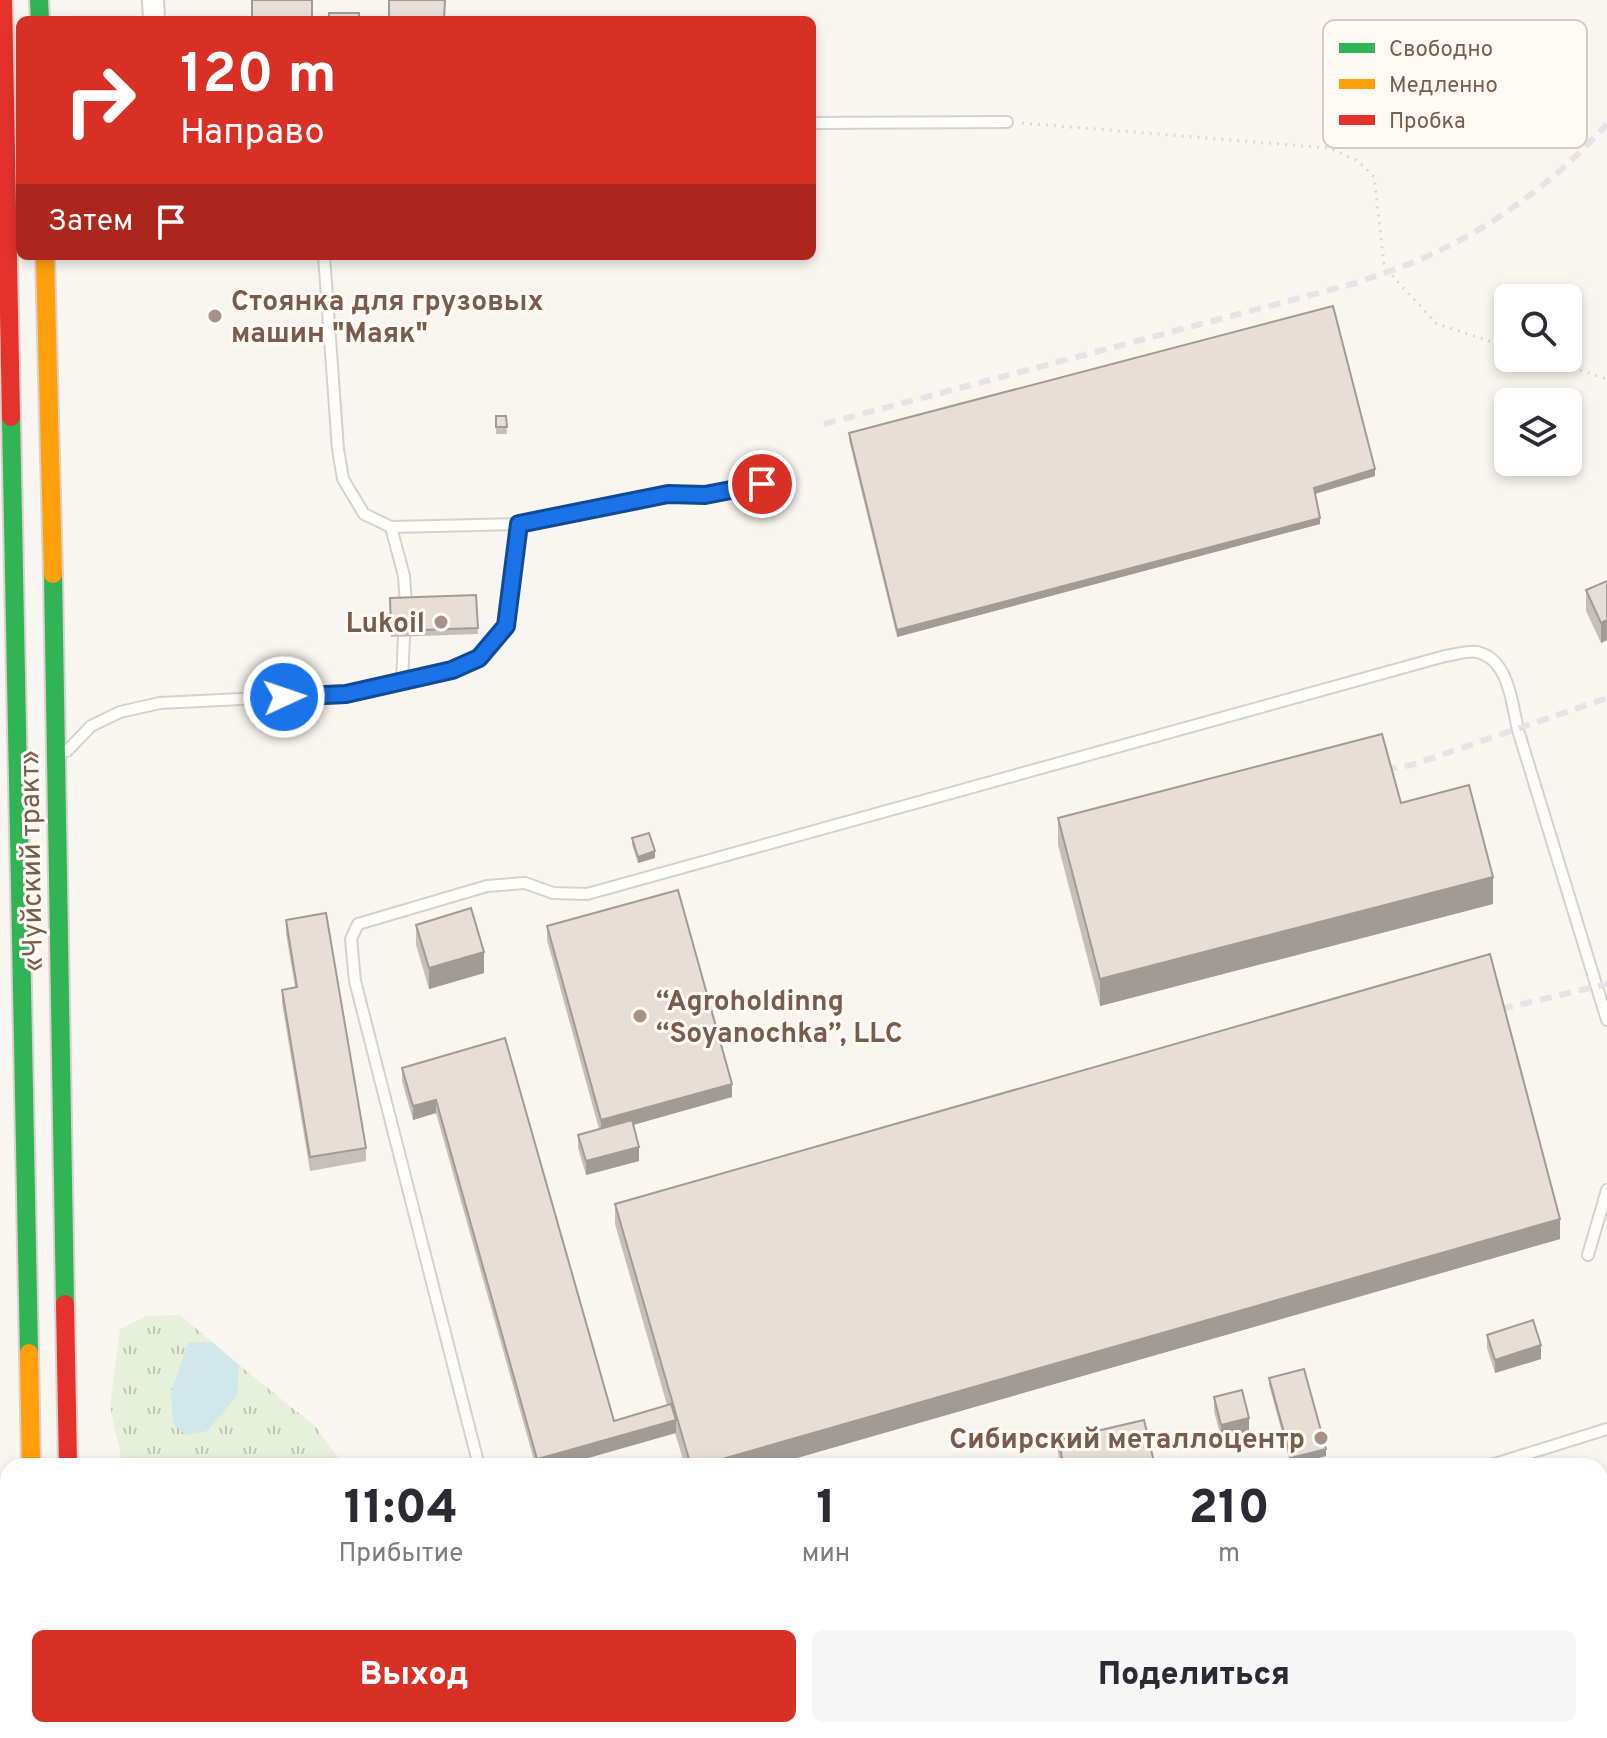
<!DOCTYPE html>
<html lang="ru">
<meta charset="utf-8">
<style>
:root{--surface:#fff;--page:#f7f7f7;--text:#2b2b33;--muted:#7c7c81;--accent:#d93025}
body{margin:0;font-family:Overpass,sans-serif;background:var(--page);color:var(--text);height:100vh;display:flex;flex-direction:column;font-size:30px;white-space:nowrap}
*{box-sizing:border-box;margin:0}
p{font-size:26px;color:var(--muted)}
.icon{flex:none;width:44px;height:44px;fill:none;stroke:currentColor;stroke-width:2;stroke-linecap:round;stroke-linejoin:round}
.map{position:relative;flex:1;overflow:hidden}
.side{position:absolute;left:0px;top:1458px;width:1608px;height:280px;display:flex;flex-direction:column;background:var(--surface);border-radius:24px 24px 0 0;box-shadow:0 4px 12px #0003}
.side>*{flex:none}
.banner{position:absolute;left:16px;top:16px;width:800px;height:244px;border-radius:12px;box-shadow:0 4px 12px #0003;background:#d93025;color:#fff;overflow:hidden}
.controls{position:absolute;left:1494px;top:284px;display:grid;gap:16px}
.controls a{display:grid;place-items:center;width:88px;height:88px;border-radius:12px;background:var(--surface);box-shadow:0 4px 12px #0003;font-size:40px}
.pin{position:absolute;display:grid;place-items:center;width:68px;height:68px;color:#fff;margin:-34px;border:4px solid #fff;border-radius:50%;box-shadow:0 2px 8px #0007}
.me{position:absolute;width:88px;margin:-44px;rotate:87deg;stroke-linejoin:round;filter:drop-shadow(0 0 6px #0008)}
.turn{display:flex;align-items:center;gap:28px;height:168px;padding:0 32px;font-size:36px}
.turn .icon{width:104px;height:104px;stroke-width:2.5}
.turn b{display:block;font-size:56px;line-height:68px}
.then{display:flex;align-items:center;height:76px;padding:0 32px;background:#0003;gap:16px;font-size:30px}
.eta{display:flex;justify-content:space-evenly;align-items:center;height:136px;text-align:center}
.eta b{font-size:48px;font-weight:800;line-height:56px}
.cta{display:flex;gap:16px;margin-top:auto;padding:16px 32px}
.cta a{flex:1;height:92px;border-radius:12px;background:var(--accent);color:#fff;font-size:32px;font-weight:800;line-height:92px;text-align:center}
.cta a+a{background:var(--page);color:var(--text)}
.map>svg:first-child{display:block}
</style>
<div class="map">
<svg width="1607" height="1738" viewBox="0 0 1607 1738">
<defs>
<pattern id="grass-tufts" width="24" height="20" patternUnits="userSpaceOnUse" patternTransform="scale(2)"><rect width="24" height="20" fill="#e7f0db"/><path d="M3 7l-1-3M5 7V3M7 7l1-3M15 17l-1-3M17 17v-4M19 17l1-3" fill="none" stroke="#c0c6b4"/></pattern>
</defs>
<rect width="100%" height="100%" fill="#f9f5f0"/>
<!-- grass -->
<g fill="url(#grass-tufts)">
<polygon points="180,1315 212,1342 188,1344 237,1396 239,1365 316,1427 344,1466 123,1466 110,1406 120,1329 146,1316"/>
<polygon points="267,1730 391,1730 393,1738 267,1738"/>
</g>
<!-- water -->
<polygon fill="#d0e8ea" points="212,1342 239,1365 237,1396 207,1431 186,1435 173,1424 171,1393 188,1343"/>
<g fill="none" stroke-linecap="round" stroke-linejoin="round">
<!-- lane casing -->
<g stroke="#d7d1cb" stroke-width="14">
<g id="lane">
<polyline points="812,123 1007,122"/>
<polyline points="324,256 338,449 343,479 364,514 391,527 519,524"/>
<polyline points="391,527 404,576 406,605"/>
<polyline points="402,680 452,670 479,658 506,626 519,524 668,494 705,495 762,484"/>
<polyline points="67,751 91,726 120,712 160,703 346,694 402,680 404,637"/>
<polyline points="1588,1255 1607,1190"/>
<path d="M479,1466L355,981L351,939L358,924L487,886L525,883L553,893L587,894L1445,656C1454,655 1468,650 1477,652C1509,659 1512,704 1518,730L1607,1020"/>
<polyline points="1488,1466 1607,1429"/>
<polyline points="479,1738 509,1730"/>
</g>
</g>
<!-- street casing -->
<g stroke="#d7d1cb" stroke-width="24">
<g id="street">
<polyline points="153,0 154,20"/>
<polyline points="160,1738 160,1730"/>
</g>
</g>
<!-- fast casing -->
<g stroke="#dad1cc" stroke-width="22">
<g id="fast">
<polyline points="39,0 40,20"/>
<polyline points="11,417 29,1353"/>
<polyline points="53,574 65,1304"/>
</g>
</g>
<!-- slow casing -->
<g stroke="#dad1cc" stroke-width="22">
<g id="slow">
<polyline points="45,256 53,574"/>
<polyline points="29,1353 31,1466"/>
<polyline points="36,1730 36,1738"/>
<polyline points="73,1730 73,1738"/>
</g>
</g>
<!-- jam casing -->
<g stroke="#dad1cc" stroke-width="22">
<g id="jam">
<polyline points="3,0 11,417"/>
<polyline points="65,1304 68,1466"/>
</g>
</g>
<!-- path -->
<g stroke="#dcd5d0" stroke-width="3" stroke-dasharray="2 6" stroke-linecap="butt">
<polyline points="1022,123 1329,148 1358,161 1374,177 1384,264 1395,279 1437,324 1508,347"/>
<polyline points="1542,358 1607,379"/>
</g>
<!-- lane -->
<use href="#lane" stroke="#fefefd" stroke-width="10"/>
<!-- street -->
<use href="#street" stroke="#fefefd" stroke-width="20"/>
<!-- fast -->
<use href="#fast" stroke="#30b455" stroke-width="18"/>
<!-- slow -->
<use href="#slow" stroke="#ff9f0a" stroke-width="18"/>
<!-- jam -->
<use href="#jam" stroke="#e5322d" stroke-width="18"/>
<!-- rail -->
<g stroke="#e6e3e7" stroke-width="6" stroke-dasharray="12 8" stroke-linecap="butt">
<path d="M824,424L1356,283C1383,273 1411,265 1436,252C1499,223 1561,176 1607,124"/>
<polyline points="1385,770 1415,764 1607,698"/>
<polyline points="1501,1009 1607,984"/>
</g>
</g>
<!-- wall -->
<g fill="#c6bfb9">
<polygon points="496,416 506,416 507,434 496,434"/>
<polygon points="849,433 1375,476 1315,494 1320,524 897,637 849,440"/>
<polygon points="1607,581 1607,640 1601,643 1586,611 1586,590"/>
<polygon points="476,595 478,634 391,637 390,598"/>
<polygon points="1401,803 1493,904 1100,1006 1058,845 1058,818"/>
<polygon points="632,838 655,858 638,863 632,845"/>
<polygon points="286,920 366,1148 366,1161 310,1171 282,1003 282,990 295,987 286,934"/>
<polygon points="416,925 484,973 429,989 416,945"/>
<polygon points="547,926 732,1097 633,1125 639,1161 586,1175 578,1148 578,1135 599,1129 547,940"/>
<polygon points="505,1038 614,1421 667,1405 615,1224 615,1204 1560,1239 769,1466 685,1466 675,1433 560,1466 512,1466 534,1460 436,1113 413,1120 402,1081 402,1068"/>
<polygon points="1487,1335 1541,1359 1495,1373 1487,1348"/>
<polygon points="1269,1378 1326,1456 1291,1465 1269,1385"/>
<polygon points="1214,1397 1249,1431 1221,1438 1214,1411"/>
<polygon points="1058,1440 1155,1466 1061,1466 1058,1454"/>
</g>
<!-- shaded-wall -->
<g fill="#a19b96">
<polygon points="1375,469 1375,476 1314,494 1314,488"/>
<polygon points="1320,518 1320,524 897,637 897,630"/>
<polygon points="1607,620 1607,640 1601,643 1601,623"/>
<polygon points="655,851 655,858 638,863 638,857"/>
<polygon points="1493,877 1493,904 1100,1006 1100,979"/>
<polygon points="484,952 484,973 429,989 429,968"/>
<polygon points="732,1084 732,1097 601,1134 601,1120"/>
<polygon points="436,1100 436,1113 413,1120 413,1106"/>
<polygon points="639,1147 639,1161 586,1175 586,1161"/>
<polygon points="1560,1219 1560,1239 769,1466 698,1466"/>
<polygon points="1541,1345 1541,1359 1495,1373 1495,1360"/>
<polygon points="1249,1418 1249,1431 1221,1438 1221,1425"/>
<polygon points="676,1420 676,1433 560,1466 538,1466 538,1459"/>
<polygon points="1326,1449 1326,1456 1291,1465 1291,1458"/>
</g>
<!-- building -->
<g fill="#e6ded7" stroke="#a19b96" stroke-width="2">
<rect x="252" y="0" width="60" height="20"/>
<polygon points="389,0 445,0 444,20 389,20"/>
<rect x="329" y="13" width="30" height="7"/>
<polygon points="1333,306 1375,469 1314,488 1320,518 897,630 849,433"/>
<polygon points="496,416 506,416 507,427 496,427"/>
<polygon points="1607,581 1607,620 1601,623 1586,590"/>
<polygon points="476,595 478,628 391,631 390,598"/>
<polygon points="1382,734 1401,803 1469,785 1493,877 1100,979 1058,818"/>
<polygon points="649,833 655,851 638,857 632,838"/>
<polygon points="678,890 732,1084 601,1120 547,926"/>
<polygon points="471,908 484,952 429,968 416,925"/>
<polygon points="326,913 366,1148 310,1157 282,990 297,987 286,920"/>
<polygon points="1490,954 1560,1219 698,1466 691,1466 615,1204"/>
<polygon points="505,1038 614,1421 671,1404 676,1420 538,1459 540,1466 512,1466 537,1459 436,1100 413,1106 402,1068"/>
<polygon points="632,1120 639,1147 586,1161 578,1135"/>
<polygon points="1533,1320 1541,1345 1495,1360 1487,1335"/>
<polygon points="1304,1369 1326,1449 1291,1458 1269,1378"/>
<polygon points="1242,1390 1249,1418 1221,1425 1214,1397"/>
<polygon points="1144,1420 1155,1466 1064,1466 1058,1440"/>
<polygon points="800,1730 822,1730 824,1738 767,1738"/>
<polygon points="1352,1730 1417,1730 1419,1738 1355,1738"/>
</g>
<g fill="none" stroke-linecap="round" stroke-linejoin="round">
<!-- route casing -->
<g stroke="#114b97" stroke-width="20">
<polyline id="route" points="284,697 346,694 452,670 479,658 506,626 519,524 668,494 705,495 762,484"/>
</g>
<!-- route -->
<use href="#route" stroke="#1a73e8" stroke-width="14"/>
</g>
<!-- markers -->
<g fill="#a69286" stroke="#fffaf3" stroke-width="3">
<circle cx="215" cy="316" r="8"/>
<circle cx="441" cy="622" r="8"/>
<circle cx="640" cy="1016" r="8"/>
<circle cx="1321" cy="1438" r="8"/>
</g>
<g text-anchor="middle" stroke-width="6" stroke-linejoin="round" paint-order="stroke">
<!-- poi labels -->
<g font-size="28" font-weight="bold" fill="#7a5c4d" stroke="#fffaf3" text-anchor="start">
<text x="231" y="310">Стоянка для грузовых<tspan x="231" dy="32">машин "Маяк"</tspan></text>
<text x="425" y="632" text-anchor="end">Lukoil</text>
<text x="656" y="1010">“Agroholdinng<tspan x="656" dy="32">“Soyanochka”, LLC</tspan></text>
<text x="1305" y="1448" text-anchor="end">Сибирский металлоцентр</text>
</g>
<!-- street labels -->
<g font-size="28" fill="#7a5c4d" stroke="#fffaf3">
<text transform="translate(30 861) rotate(-91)" y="10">«Чуйский тракт»</text>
</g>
</g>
<!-- legend -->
<rect x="1323" y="20" width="264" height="128" rx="12" fill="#fffaf3" stroke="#d7cbc1" stroke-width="2"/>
<rect x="1339" y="43" width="36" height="10" fill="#30b455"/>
<rect x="1339" y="79" width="36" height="10" fill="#ff9f0a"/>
<rect x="1339" y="115" width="36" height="10" fill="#e5322d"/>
<g font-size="22" fill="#7a5c4d">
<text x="1389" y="56">Свободно</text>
<text x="1389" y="92">Медленно</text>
<text x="1389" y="128">Пробка</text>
</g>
</svg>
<div class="controls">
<a><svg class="icon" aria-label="search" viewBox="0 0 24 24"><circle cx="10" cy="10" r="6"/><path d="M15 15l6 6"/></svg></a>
<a><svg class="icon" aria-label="layers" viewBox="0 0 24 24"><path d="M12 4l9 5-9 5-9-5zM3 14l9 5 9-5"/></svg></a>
</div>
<div class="pin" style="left:762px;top:484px;background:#d93025"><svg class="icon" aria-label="arrive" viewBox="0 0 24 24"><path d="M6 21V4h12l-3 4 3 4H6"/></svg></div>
<svg class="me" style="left:284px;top:697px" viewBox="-20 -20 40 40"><circle r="17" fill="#1a73e8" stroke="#fff" stroke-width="3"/><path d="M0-11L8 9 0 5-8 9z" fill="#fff"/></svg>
<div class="banner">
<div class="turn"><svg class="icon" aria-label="right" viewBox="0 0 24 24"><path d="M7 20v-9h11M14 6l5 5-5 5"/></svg><div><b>120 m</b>Направо</div></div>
<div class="then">Затем<svg class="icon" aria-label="arrive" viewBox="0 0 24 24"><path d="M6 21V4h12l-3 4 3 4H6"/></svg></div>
</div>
<section class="side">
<div class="eta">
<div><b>11:04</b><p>Прибытие</p></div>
<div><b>1</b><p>мин</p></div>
<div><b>210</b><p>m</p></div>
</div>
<div class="cta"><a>Выход</a><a>Поделиться</a></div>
</section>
</div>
